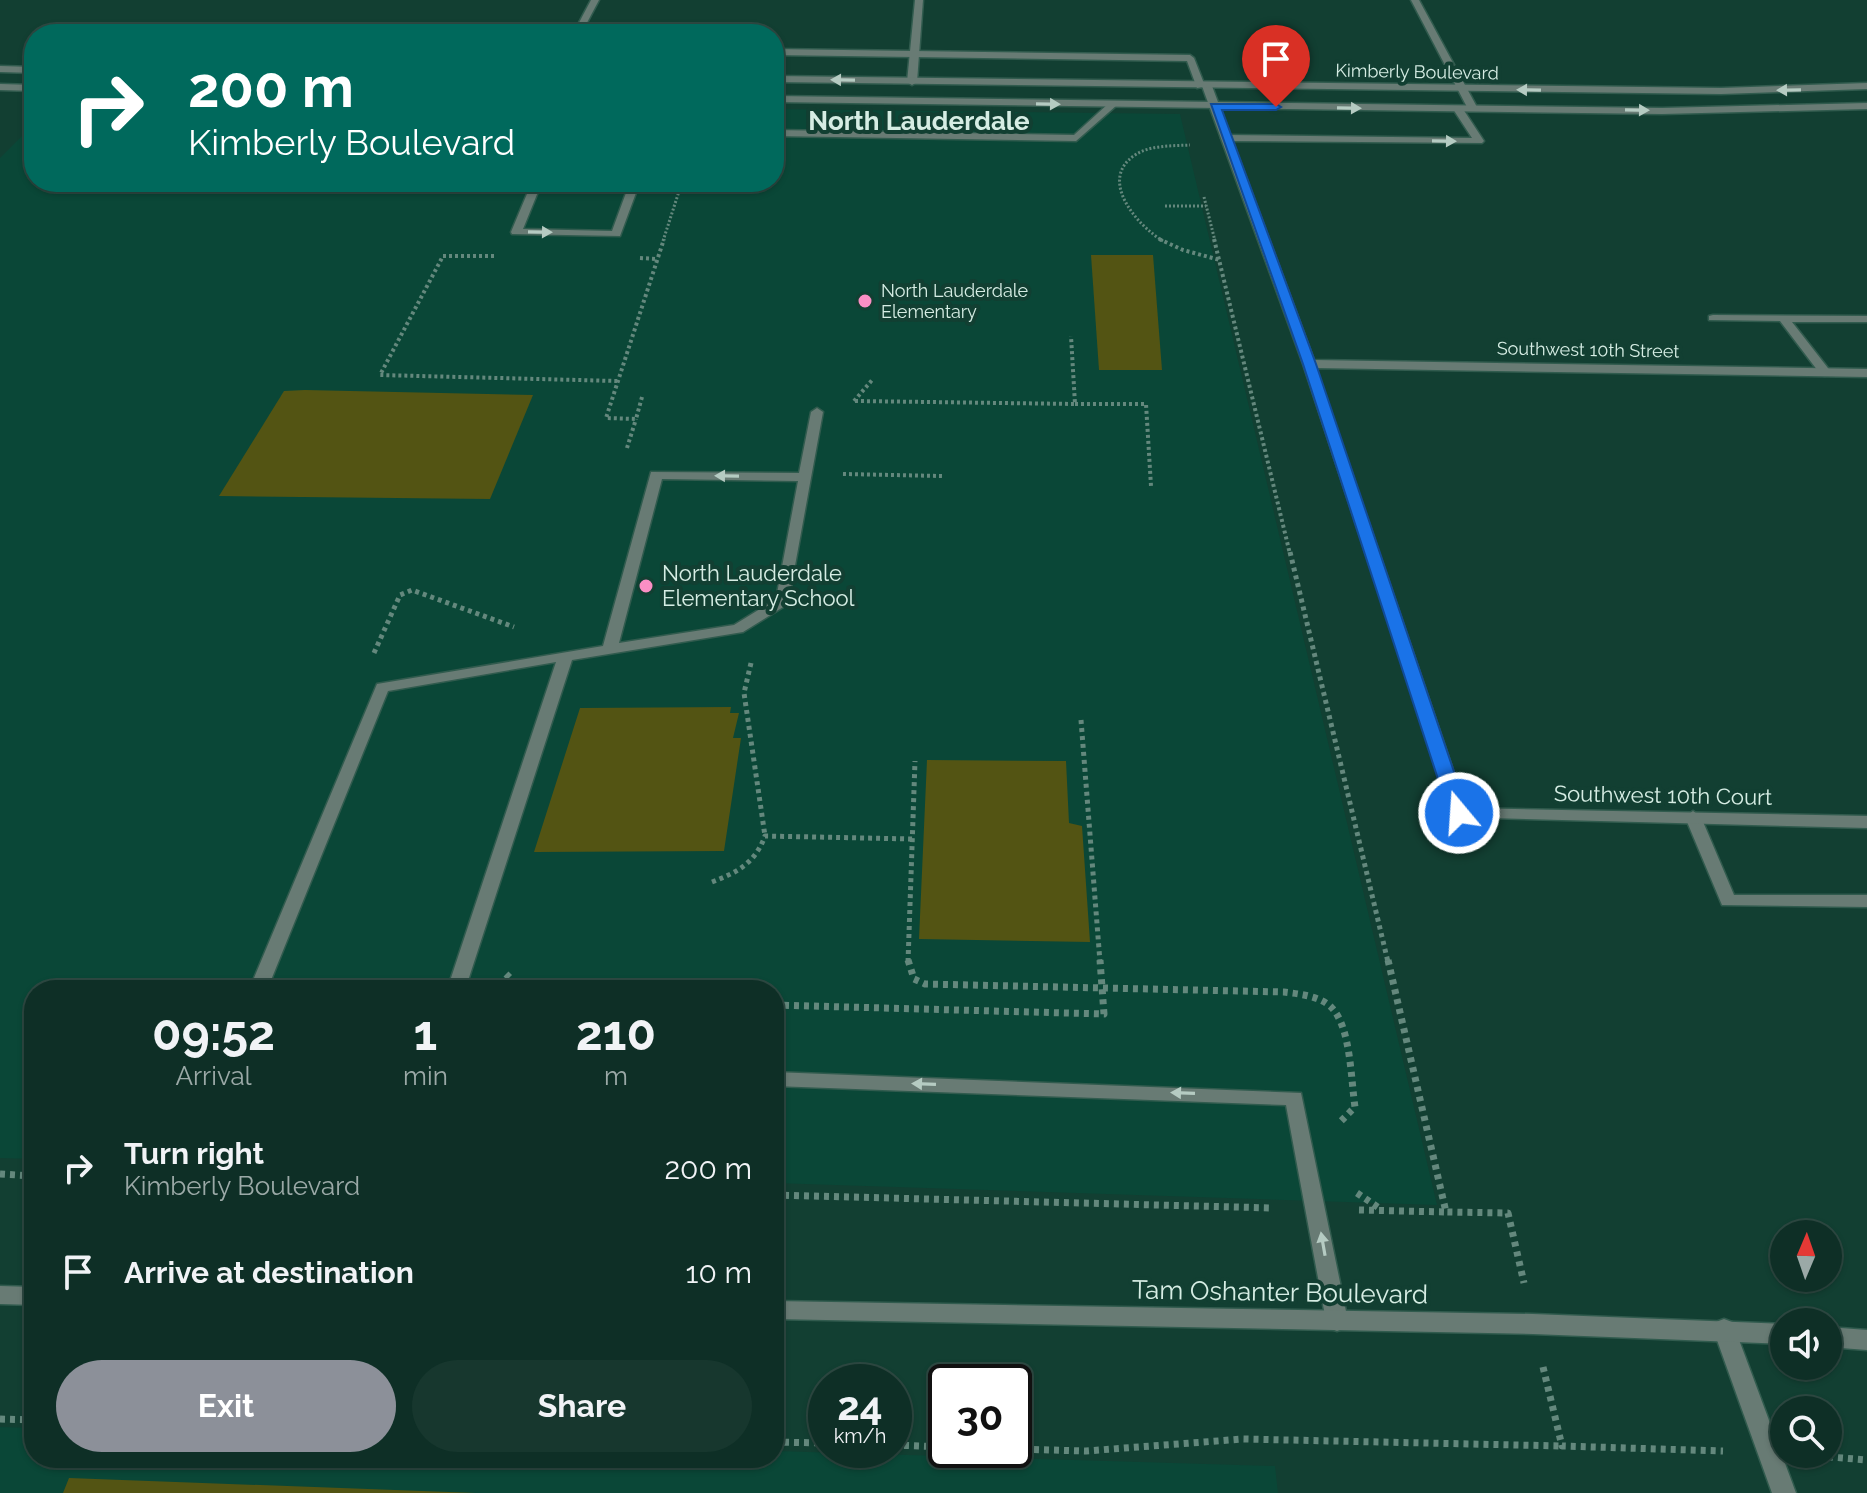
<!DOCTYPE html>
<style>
:root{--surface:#0e2f26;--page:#17372e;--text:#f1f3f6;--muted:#9ba9a7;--line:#2e4a43;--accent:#8c9099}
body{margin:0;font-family:Raleway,sans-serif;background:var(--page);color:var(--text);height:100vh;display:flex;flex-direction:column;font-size:30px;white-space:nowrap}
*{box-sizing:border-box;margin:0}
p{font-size:26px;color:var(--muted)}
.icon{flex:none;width:44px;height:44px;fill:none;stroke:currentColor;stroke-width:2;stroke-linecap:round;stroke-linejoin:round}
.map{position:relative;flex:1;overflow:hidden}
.panel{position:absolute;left:24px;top:980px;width:760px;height:488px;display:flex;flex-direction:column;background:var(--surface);border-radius:32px;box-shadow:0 2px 6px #0004,0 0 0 2px var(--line)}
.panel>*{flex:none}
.guide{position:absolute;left:24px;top:24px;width:760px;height:168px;border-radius:32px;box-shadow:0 2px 6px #0004,0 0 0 2px var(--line);background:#00695c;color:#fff;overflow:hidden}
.needle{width:52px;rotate:2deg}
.tools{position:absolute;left:1770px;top:1220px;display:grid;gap:16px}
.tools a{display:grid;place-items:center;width:72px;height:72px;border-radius:50%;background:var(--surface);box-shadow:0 2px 6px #0004,0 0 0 2px var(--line);font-size:40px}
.speed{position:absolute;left:808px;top:1364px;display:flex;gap:16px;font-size:40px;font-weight:700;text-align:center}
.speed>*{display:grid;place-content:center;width:104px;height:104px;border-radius:50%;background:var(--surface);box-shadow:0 2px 6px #0004,0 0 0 2px var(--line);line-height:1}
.speed small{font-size:20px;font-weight:400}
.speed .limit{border:4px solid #111;border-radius:12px;background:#fff;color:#111}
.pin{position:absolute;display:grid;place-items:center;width:68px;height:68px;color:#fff;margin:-82px -34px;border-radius:50% 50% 50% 0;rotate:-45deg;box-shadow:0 0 8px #0007}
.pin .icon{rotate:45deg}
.me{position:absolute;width:88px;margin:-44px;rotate:342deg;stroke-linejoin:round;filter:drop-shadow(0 0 6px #0008)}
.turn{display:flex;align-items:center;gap:28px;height:168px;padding:0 32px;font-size:36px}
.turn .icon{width:104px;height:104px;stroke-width:2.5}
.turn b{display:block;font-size:56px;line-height:68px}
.eta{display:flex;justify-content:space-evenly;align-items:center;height:136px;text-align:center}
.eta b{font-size:48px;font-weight:700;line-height:56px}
.cta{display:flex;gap:16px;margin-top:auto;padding:16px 32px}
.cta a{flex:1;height:92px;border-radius:48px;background:var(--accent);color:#fff;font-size:32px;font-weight:700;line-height:92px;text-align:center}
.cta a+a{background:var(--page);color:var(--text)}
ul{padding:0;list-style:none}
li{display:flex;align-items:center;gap:24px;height:104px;padding:0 32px}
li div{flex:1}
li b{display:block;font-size:30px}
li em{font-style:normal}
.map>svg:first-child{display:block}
</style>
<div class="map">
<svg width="1867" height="1493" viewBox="0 0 1867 1493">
<rect width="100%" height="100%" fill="#123f32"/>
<!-- built -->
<g fill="#0a4737">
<polygon points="774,109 1180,114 1437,1205 774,1183 774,990 34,990 34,1159 0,1158 0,158 34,124 34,182 774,182"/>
<polygon points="0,1427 34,1428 34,1458 774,1458 774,1451 1275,1466 1278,1493 0,1493"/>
</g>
<!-- green -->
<g fill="#535413">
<polygon points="1091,255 1153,255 1162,370 1099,370"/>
<polygon points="284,391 305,390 533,395 490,499 219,496"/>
<polygon points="731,707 730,713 739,713 733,738 741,738 724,851 534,852 580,708"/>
<polygon points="927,760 1066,761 1069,823 1082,826 1090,942 919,939"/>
<polygon points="69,1478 476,1493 63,1493"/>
</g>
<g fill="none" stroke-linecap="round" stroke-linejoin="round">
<!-- service casing -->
<g stroke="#315b4e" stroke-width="3">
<g id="service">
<polygon points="774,49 1190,55 1194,58 1205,86 1197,88 1187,61 774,55"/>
<polygon points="1109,103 1117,105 1076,141 774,136 774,130 1074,135"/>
<polygon points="1458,106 1463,109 1484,141 1482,143 1226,141 1221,138 1226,135 1472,138 1453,109"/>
<polygon points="532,182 542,182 523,229 612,231 630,182 640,182 620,236 512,234 511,232"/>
<polygon points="1713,315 1867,316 1867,322 1792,322 1831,372 1825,376 1821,375 1780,321 1709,320 1709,316"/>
<path d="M817,408L823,412L788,604L743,632L572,660L465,990H447L556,662L388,691L267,990H249L377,684L603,646L651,472L799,473L811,412ZM662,479L798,481L776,599L734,625L619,643Z"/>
<polygon points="1693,811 1701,817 1734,895 1867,895 1867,907 1722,905 1685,817"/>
<polygon points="774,1072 1301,1093 1348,1321 1345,1328 1337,1331 1329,1328 1326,1321 1286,1105 774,1086"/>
</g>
</g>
<!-- minor casing -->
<g stroke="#315b4e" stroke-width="3">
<g id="minor">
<polygon points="591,0 599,0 581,34 573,34"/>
<polygon points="915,0 923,0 917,82 912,85 907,82"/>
<polygon points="1411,0 1419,0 1478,109 1476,111 1468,109"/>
<polygon points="1207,83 1212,86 1314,360 1867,369 1867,377 1316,368 1466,808 1867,816 1867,828 1453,817 1303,364 1202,86"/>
<polygon points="1724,1319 1732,1322 1735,1329 1796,1493 1772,1493 1713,1329 1716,1322"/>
</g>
</g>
<!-- tertiary casing -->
<g stroke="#315b4e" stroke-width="3">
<g id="tertiary">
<polygon points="0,66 34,67 34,73 0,72"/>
<polygon points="774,76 1721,88 1867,83 1867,89 1721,94 774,82"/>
<polygon points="0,84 34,85 34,91 0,90"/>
<polygon points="774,96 1662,108 1867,103 1867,109 1662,114 774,102"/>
<polygon points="0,1286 34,1287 34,1305 0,1304"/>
<polygon points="774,1301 1533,1314 1784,1324 1784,1344 1533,1334 774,1319"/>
<polygon points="1828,1327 1867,1330 1867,1350 1828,1347"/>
</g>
</g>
<!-- path-far3 -->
<g stroke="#64887d" stroke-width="3" stroke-dasharray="2 2" stroke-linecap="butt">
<polyline points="1204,197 1215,241"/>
<polyline points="1165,206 1206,206"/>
<polyline points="663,241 682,182"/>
<path d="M1163,241C1138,226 1097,180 1135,155C1150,145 1172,146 1190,145"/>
</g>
<!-- path-far2 -->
<g stroke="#64887d" stroke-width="4" stroke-dasharray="3 3" stroke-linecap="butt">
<polyline points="1159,239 1183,250 1220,260"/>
<polyline points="1214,239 1290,554"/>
<polyline points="494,256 443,256 380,375 617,381"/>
<polyline points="640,258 657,259"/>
<polyline points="642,397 636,419 606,418 664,239"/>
<polyline points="854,401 873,379"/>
<polyline points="855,401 1075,404 1071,336"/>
<polyline points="1075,404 1146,404 1151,486"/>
<polyline points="627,448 636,419"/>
<polyline points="843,474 942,476"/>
</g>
<!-- path-far1 -->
<g stroke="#64887d" stroke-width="5" stroke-dasharray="4 4" stroke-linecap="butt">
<polyline points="1290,552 1388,962"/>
<polyline points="374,653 400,595 412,590 514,627"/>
<polyline points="751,663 744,693 765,836"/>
<polyline points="1081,720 1100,962"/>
<path d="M712,882C738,872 755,863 765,836L913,839"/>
<polyline points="908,962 915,761"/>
</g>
<!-- path -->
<g stroke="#64887d" stroke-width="7" stroke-dasharray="5 5" stroke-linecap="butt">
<path d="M908,960L914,979L925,984L1284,992C1299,994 1321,996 1332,1008C1351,1028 1351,1081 1355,1107L1341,1121"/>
<polyline points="1388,960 1446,1212 1508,1213 1524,1283"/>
<polyline points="506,974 520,988 527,990"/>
<polyline points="774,1005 1104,1014 1100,960"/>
<polyline points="0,1174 34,1176"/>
<polyline points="1357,1193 1382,1210"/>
<polyline points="774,1195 1273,1208"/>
<polyline points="1359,1210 1446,1212"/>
<polyline points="1543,1367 1562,1446 1723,1451"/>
<polyline points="0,1419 34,1420"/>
<polyline points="774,1442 826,1443"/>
<polyline points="894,1445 946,1447"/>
<polyline points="1014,1449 1086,1451 1243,1439 1562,1446"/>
<polyline points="1818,1456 1867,1460"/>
</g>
<!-- service -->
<use href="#service" fill="#687b74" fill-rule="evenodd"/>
<!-- minor -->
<use href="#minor" fill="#687b74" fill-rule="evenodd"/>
<!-- tertiary -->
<use href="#tertiary" fill="#687b74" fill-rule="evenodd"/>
</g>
<!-- one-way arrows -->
<defs><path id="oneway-solid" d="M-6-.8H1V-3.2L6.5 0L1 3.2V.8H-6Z" transform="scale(2)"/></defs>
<g fill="#b5cbc2">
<use href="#oneway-solid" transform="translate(843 80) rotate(-179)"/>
<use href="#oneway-solid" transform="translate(1529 90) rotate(-179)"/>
<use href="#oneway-solid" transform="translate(1789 90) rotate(179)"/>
<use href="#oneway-solid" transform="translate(1048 104) rotate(1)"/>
<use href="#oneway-solid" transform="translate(1349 108) rotate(1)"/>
<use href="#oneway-solid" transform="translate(1637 110) rotate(1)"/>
<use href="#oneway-solid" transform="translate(1444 141) rotate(1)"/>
<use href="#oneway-solid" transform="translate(540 232) rotate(1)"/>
<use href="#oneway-solid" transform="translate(727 476) rotate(-179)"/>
<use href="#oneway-solid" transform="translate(924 1084) rotate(-178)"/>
<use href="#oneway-solid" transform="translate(1183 1093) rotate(-178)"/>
<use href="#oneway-solid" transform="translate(1323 1244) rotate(-100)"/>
</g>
<!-- route -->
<polygon fill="#1a73e8" stroke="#114b97" stroke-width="2" points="1211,104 1276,104 1281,107 1276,110 1222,110 1316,364 1468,813 1466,818 1459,819 1449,813 1303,364"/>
<!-- markers -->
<g fill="#fb8fc4" stroke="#123f32" stroke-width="3">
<circle cx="865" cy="301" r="8"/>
<circle cx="646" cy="586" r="8"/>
</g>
<g text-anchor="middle" stroke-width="8" stroke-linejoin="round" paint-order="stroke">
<!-- far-street labels -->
<g font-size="18" fill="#d6ede4" stroke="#123f32">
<text transform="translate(1417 72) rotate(1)" y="6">Kimberly Boulevard</text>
<text transform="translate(1588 350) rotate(1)" y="6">Southwest 10th Street</text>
</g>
<!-- far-poi labels -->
<g font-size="18" fill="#d6ede4" stroke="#123f32" text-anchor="start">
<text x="881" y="297">North Lauderdale<tspan x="881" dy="21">Elementary</tspan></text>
</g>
<!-- poi labels -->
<g font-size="22" fill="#d6ede4" stroke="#123f32" text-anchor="start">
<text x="662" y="581">North Lauderdale<tspan x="662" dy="25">Elementary School</tspan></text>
</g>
<!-- street labels -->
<g font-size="22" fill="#d6ede4" stroke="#123f32">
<text transform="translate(1663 795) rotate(1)" y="8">Southwest 10th Court</text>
</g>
<!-- far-district labels -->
<g font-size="26" font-weight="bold" fill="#d6ede4" stroke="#123f32">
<text x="919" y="130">North Lauderdale</text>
</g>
<!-- near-street labels -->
<g font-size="26" fill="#d6ede4" stroke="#123f32">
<text transform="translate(1280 1292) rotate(1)" y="9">Tam Oshanter Boulevard</text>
</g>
</g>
</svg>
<div class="tools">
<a><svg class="needle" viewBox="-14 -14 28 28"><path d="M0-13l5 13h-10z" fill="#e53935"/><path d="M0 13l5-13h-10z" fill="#9ba9a7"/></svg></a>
<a><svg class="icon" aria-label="sound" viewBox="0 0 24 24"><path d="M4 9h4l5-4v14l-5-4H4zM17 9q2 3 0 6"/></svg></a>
<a><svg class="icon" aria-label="search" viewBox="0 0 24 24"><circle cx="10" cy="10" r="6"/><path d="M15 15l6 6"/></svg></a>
</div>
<div class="speed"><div>24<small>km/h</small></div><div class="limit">30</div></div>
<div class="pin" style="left:1276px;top:107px;background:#d93025"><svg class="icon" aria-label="arrive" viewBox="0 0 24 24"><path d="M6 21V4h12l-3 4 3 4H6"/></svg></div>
<svg class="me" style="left:1459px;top:813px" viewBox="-20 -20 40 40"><circle r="17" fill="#1a73e8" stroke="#fff" stroke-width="3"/><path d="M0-11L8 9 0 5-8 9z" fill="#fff"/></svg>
<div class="guide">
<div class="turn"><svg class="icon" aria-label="right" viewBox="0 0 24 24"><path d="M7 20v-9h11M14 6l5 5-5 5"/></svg><div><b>200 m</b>Kimberly Boulevard</div></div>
</div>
<section class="panel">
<div class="eta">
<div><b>09:52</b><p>Arrival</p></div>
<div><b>1</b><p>min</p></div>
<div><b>210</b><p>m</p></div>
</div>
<ul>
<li><svg class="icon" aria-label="right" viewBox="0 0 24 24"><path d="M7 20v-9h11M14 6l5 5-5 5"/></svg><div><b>Turn right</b><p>Kimberly Boulevard</p></div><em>200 m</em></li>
<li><svg class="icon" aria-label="arrive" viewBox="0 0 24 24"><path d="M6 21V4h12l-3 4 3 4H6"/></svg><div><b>Arrive at destination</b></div><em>10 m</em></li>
</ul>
<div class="cta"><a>Exit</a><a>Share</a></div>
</section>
</div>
